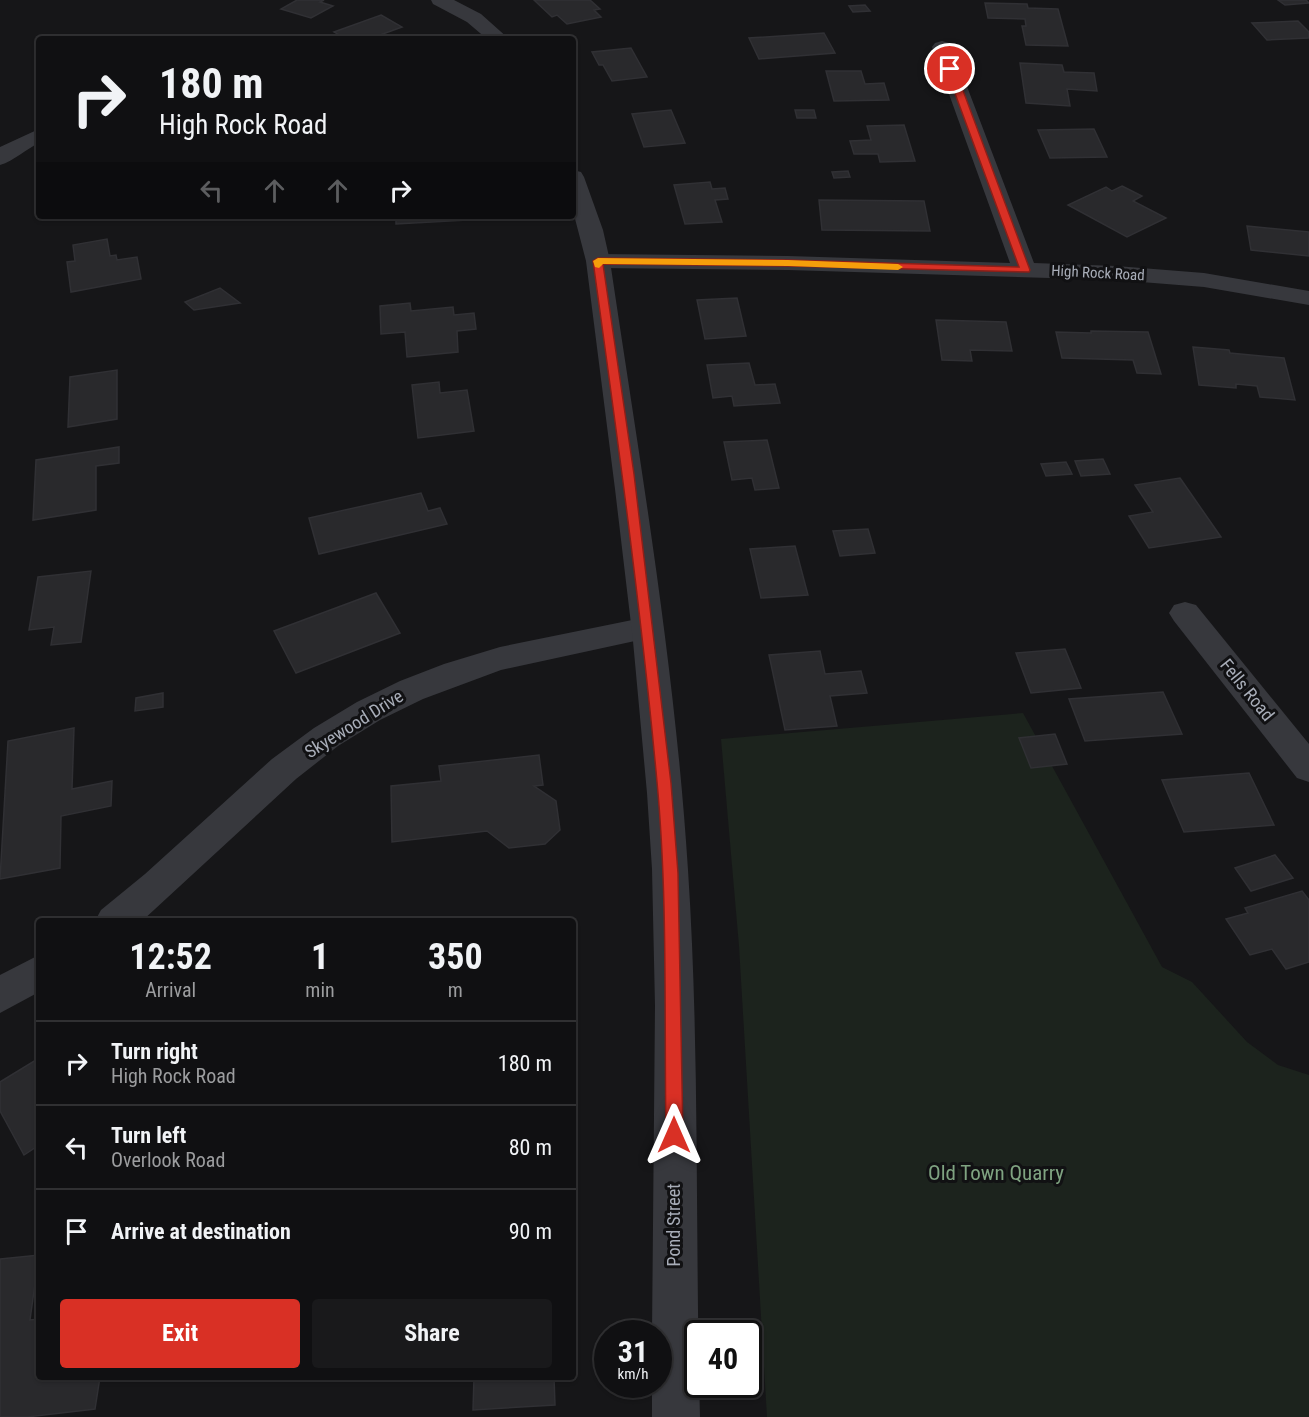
<!DOCTYPE html>
<style>
:root{--surface:#101012;--page:#19191b;--text:#f1f3f6;--muted:#9c9d9f;--line:#303032;--accent:#d93025}
body{margin:0;font-family:"Roboto Condensed",sans-serif;background:var(--page);color:var(--text);height:100vh;display:flex;flex-direction:column;font-size:22px;white-space:nowrap}
*{box-sizing:border-box;margin:0}
p{font-size:20px;color:var(--muted)}
.icon{flex:none;width:33px;height:33px;fill:none;stroke:currentColor;stroke-width:2;stroke-linecap:round;stroke-linejoin:round}
.map{position:relative;flex:1;overflow:hidden}
.sheet{position:absolute;left:36px;top:918px;width:540px;height:462px;display:flex;flex-direction:column;background:var(--surface);border-radius:6px;box-shadow:0 2px 4px #0004,0 0 0 2px var(--line)}
.sheet>*{flex:none}
.guide{position:absolute;left:36px;top:36px;width:540px;height:183px;border-radius:6px;box-shadow:0 2px 4px #0004,0 0 0 2px var(--line);background:#101012;color:var(--text);overflow:hidden}
.speed{position:absolute;left:594px;top:1320px;display:flex;gap:12px;font-size:30px;font-weight:700;text-align:center}
.speed>*{display:grid;place-content:center;width:78px;height:78px;border-radius:50%;background:var(--surface);box-shadow:0 2px 4px #0004,0 0 0 2px var(--line);line-height:1}
.speed small{font-size:15px;font-weight:400}
.speed .limit{border:3px solid #111;border-radius:9px;background:#fff;color:#111}
.pin{position:absolute;display:grid;place-items:center;width:51px;height:51px;color:#fff;margin:-26px;border:3px solid #fff;border-radius:50%;box-shadow:0 2px 6px #0007}
.me{position:absolute;width:66px;margin:-33px;rotate:0deg;stroke-linejoin:round;filter:drop-shadow(0 0 4px #0008)}
.turn{display:flex;align-items:center;gap:21px;height:126px;padding:0 24px;font-size:27px}
.turn .icon{width:78px;height:78px;stroke-width:2.5}
.turn b{display:block;font-size:42px;line-height:51px}
.lanes{display:flex;align-items:center;height:57px;padding:0 24px;background:#0003;justify-content:center;gap:30px;direction:ltr}
.lanes .off{opacity:.35}
.eta{display:flex;justify-content:space-evenly;align-items:center;height:102px;text-align:center}
.eta b{font-size:36px;font-weight:700;line-height:42px}
.action{display:flex;gap:12px;margin-top:auto;padding:12px 24px}
.action a{flex:1;height:69px;border-radius:6px;background:var(--accent);color:#fff;font-size:24px;font-weight:700;line-height:69px;text-align:center}
.action a+a{background:var(--page);color:var(--text)}
ul{padding:0;list-style:none}
li{display:flex;align-items:center;gap:18px;height:84px;padding:0 24px;border-top:2px solid var(--line)}
li div{flex:1}
li b{display:block;font-size:22px}
li em{font-style:normal}
.map>svg:first-child{display:block}
</style>
<div class="map">
<svg width="1309" height="1417" viewBox="0 0 1309 1417">
<rect width="100%" height="100%" fill="#161618"/>
<!-- green -->
<polygon fill="#1c231d" points="1023,713 1162,967 1192,982 1247,1042 1278,1065 1309,1075 1309,1417 767,1417 739,946 721,739"/>
<!-- building -->
<g fill="#29292c" stroke="#303034" stroke-width="1.5">
<polygon points="297,0 324,0 320,2 333,6 311,18 281,9"/>
<polygon points="534,0 590,0 600,9 594,10 601,17 567,24 557,15 552,17"/>
<polygon points="1278,0 1306,0 1309,3 1285,5"/>
<polygon points="985,3 1027,4 1028,8 1058,9 1068,46 1026,45 1022,26 1026,26 1025,19 988,18"/>
<polygon points="865,5 870,11 853,12 849,6"/>
<polygon points="381,15 402,27 369,39 346,39 334,32"/>
<polygon points="1298,21 1309,32 1309,38 1267,40 1252,23"/>
<polygon points="824,33 835,53 759,59 749,38"/>
<polygon points="631,48 647,77 612,81 603,65 599,65 592,52"/>
<polygon points="1020,63 1062,65 1064,72 1094,73 1097,91 1067,89 1070,106 1026,103"/>
<polygon points="826,71 861,71 865,84 884,83 889,100 834,101"/>
<polygon points="671,110 685,143 644,147 632,114"/>
<polygon points="795,110 814,110 816,118 797,118"/>
<polygon points="904,125 915,161 880,162 878,154 854,154 850,141 871,140 867,126"/>
<polygon points="1094,129 1107,157 1050,158 1038,130"/>
<polygon points="848,171 850,177 834,178 832,172"/>
<polygon points="710,182 712,189 725,188 728,199 715,200 722,222 685,224 674,185"/>
<polygon points="1122,186 1142,196 1133,201 1166,218 1127,237 1068,205 1106,187 1112,191"/>
<polygon points="819,200 924,201 930,231 822,230"/>
<polygon points="396,216 466,216 467,220 396,224"/>
<polygon points="1247,226 1309,232 1309,256 1251,250"/>
<polygon points="107,239 110,256 116,255 117,260 137,257 141,279 71,292 67,262 75,261 73,245"/>
<polygon points="220,288 240,303 194,310 185,302"/>
<polygon points="737,298 746,336 705,339 697,300"/>
<polygon points="410,303 411,311 453,307 454,315 474,313 476,329 457,331 458,352 407,357 405,332 381,334 380,306"/>
<polygon points="936,320 1006,322 1012,351 970,350 972,361 942,360"/>
<polygon points="1091,331 1148,332 1161,374 1137,373 1133,360 1062,358 1056,332 1091,333"/>
<polygon points="1193,347 1229,350 1230,353 1284,358 1295,400 1260,397 1257,386 1236,384 1236,388 1199,385"/>
<polygon points="749,363 755,385 775,384 780,403 734,406 732,396 713,398 707,365"/>
<polygon points="117,370 117,419 68,427 70,377"/>
<polygon points="439,382 440,393 467,390 474,431 418,438 412,385"/>
<polygon points="767,440 779,488 755,490 752,478 732,480 724,442"/>
<polygon points="119,447 119,463 96,466 96,510 33,520 36,460"/>
<polygon points="1103,459 1110,474 1081,476 1075,461"/>
<polygon points="1066,462 1072,474 1046,476 1041,464"/>
<polygon points="1180,478 1221,537 1149,548 1129,516 1153,512 1135,485"/>
<polygon points="421,493 428,511 440,508 447,524 319,554 309,518"/>
<polygon points="868,529 875,553 840,556 833,531"/>
<polygon points="795,546 808,595 761,598 750,549"/>
<polygon points="91,571 81,642 51,645 54,627 29,630 38,577"/>
<polygon points="376,593 400,633 296,673 274,631"/>
<polygon points="1065,649 1081,688 1031,693 1016,653"/>
<polygon points="820,651 825,674 861,671 867,693 830,696 837,726 785,730 769,655"/>
<polygon points="1163,692 1182,734 1085,741 1069,699"/>
<polygon points="163,693 163,707 135,711 136,698"/>
<polygon points="74,728 72,789 112,781 111,806 61,816 60,868 0,879 8,741"/>
<polygon points="1055,734 1067,764 1031,768 1019,738"/>
<polygon points="539,755 543,785 534,786 556,801 560,830 545,844 509,848 487,831 392,842 391,786 441,781 439,766"/>
<polygon points="1249,773 1274,825 1184,832 1162,780"/>
<polygon points="1275,855 1293,878 1251,891 1235,868"/>
<polygon points="1302,891 1309,900 1309,962 1286,969 1272,949 1250,955 1226,919 1248,913 1245,908"/>
<polygon points="39,1058 39,1145 24,1155 0,1111 0,1082"/>
<polygon points="39,1255 30,1320 39,1319 39,1377 100,1377 95,1409 27,1417 0,1417 0,1259"/>
<polygon points="474,1377 554,1377 555,1405 473,1410"/>
</g>
<g fill="none" stroke-linecap="round" stroke-linejoin="round">
<!-- minor -->
<g fill="#37383d" fill-rule="evenodd">
<polygon points="942,41 949,43 952,47 1034,263 1116,266 1204,273 1309,291 1309,305 1204,287 1116,280 788,270 598,268 590,266 586,261 590,256 598,254 788,256 1010,263 932,47 935,43"/>
<path d="M39,129V143C26,149 14,161 0,165V147Z"/>
<polygon points="1185,602 1196,605 1309,744 1309,782 1297,778 1174,621 1169,613 1174,605"/>
<polygon points="647,617 658,620 663,628 658,636 501,670 423,699 380,720 338,746 296,779 142,921 95,921 101,910 145,874 272,759 314,728 357,702 400,681 444,664 500,647"/>
<polygon points="39,955 39,992 0,1013 0,975"/>
</g>
<!-- tertiary -->
<g fill="#37383d" fill-rule="evenodd">
<polygon points="431,0 454,0 481,14 509,39 487,39 467,22 433,4"/>
<path d="M573,170L581,172L584,177L603,230L610,261C640,463 675,665 688,870C700,1051 695,1238 700,1417H652V1384H658V1334H652L655,1006L652,869L647,793L633,641L615,489L586,261L573,211Z"/>
</g>
</g>
<!-- route -->
<path fill="#d93025" stroke="#8d1f18" stroke-width="1.5" d="M950,67L955,69L1030,270L1029,272L788,266L603,264L634,474L671,783L678,873L683,1135L680,1141L674,1143L668,1141L666,1135C664,1018 668,899 657,782C641,608 617,434 593,261L598,258L788,260L1019,267L946,69Z"/>
<!-- slow -->
<polygon fill="#f59e0b" points="598,258 788,260 898,264 903,267 898,270 788,266 603,264 599,268 595,267 593,261"/>
<g text-anchor="middle" stroke-width="6" stroke-linejoin="round" paint-order="stroke">
<!-- far-street labels -->
<g font-size="15" fill="#a8adb8" stroke="#111113">
<text transform="translate(1098 273) rotate(3)" y="5">High Rock Road</text>
</g>
<!-- street labels -->
<g font-size="18" fill="#a8adb8" stroke="#111113">
<text transform="translate(1247 690) rotate(51)" y="6">Fells Road</text>
<text transform="translate(354 724) rotate(-32)" y="6">Skyewood Drive</text>
<text transform="translate(674 1225) rotate(-90)" y="6">Pond Street</text>
</g>
<!-- near-park labels -->
<g font-size="21" fill="#7fa381" stroke="#111113">
<text x="996" y="1180">Old Town Quarry</text>
</g>
</g>
</svg>
<div class="speed"><div>31<small>km/h</small></div><div class="limit">40</div></div>
<div class="pin" style="left:950px;top:69px;background:#d93025"><svg class="icon" aria-label="arrive" viewBox="0 0 24 24"><path d="M6 21V4h12l-3 4 3 4H6"/></svg></div>
<svg class="me" style="left:674px;top:1135px" viewBox="-20 -20 40 40"><path d="M0-17L14 15 0 8-14 15z" fill="#d93025" stroke="#fff" stroke-width="4"/></svg>
<div class="guide">
<div class="turn"><svg class="icon" aria-label="right" viewBox="0 0 24 24"><path d="M7 20v-9h11M14 6l5 5-5 5"/></svg><div><b>180 m</b>High Rock Road</div></div>
<div class="lanes"><svg class="icon off" aria-label="left" viewBox="0 0 24 24"><path d="M17 20v-9H6M10 6l-5 5 5 5"/></svg><svg class="icon off" aria-label="ahead" viewBox="0 0 24 24"><path d="M12 20V5M6 11l6-6 6 6"/></svg><svg class="icon off" aria-label="ahead" viewBox="0 0 24 24"><path d="M12 20V5M6 11l6-6 6 6"/></svg><svg class="icon" aria-label="right" viewBox="0 0 24 24"><path d="M7 20v-9h11M14 6l5 5-5 5"/></svg></div>
</div>
<section class="sheet">
<div class="eta">
<div><b>12:52</b><p>Arrival</p></div>
<div><b>1</b><p>min</p></div>
<div><b>350</b><p>m</p></div>
</div>
<ul>
<li><svg class="icon" aria-label="right" viewBox="0 0 24 24"><path d="M7 20v-9h11M14 6l5 5-5 5"/></svg><div><b>Turn right</b><p>High Rock Road</p></div><em>180 m</em></li>
<li><svg class="icon" aria-label="left" viewBox="0 0 24 24"><path d="M17 20v-9H6M10 6l-5 5 5 5"/></svg><div><b>Turn left</b><p>Overlook Road</p></div><em>80 m</em></li>
<li><svg class="icon" aria-label="arrive" viewBox="0 0 24 24"><path d="M6 21V4h12l-3 4 3 4H6"/></svg><div><b>Arrive at destination</b></div><em>90 m</em></li>
</ul>
<div class="action"><a>Exit</a><a>Share</a></div>
</section>
</div>
